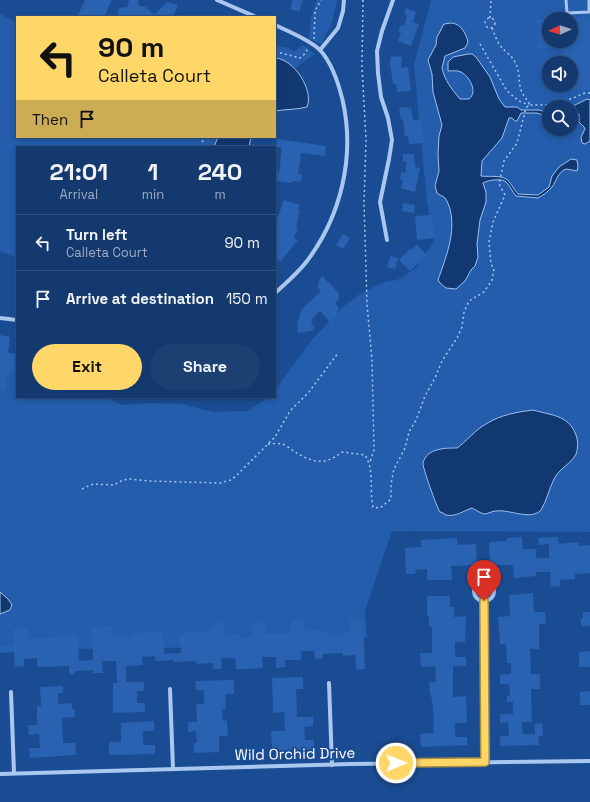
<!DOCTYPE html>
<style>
:root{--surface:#14396e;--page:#1d4073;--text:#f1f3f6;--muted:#9dacc2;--line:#335381;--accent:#ffd769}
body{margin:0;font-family:"Space Grotesk",sans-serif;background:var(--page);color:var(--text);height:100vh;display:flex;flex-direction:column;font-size:15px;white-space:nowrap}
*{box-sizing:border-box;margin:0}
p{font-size:13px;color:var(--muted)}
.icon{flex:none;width:22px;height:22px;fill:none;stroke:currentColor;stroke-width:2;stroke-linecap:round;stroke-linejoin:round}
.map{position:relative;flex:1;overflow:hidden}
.panel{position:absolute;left:16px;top:146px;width:260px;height:252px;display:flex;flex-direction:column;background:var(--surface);border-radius:0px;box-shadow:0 2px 6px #0003,0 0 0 1px var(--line)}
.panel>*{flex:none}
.top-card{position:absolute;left:16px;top:16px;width:260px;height:122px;border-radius:0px;box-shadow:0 2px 6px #0003,0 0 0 1px var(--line);background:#ffd769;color:#111;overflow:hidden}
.needle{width:26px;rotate:267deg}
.tools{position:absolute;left:542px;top:12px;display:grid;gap:8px}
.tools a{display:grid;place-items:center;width:36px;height:36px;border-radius:50%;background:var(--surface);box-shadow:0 2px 6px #0003,0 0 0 1px var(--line);font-size:20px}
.pin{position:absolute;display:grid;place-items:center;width:34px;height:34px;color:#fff;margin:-41px -17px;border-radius:50% 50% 50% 0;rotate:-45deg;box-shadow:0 0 4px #0007}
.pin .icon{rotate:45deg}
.me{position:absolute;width:44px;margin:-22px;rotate:89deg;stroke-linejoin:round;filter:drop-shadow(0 0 3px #0008)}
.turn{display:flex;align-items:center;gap:14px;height:84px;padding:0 16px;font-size:18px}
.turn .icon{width:52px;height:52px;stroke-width:2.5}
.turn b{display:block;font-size:28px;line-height:34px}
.then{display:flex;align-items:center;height:38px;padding:0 16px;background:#0003;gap:8px;font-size:15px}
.eta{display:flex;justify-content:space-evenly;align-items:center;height:68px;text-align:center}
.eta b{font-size:24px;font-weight:700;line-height:28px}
.button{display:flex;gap:8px;margin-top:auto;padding:8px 16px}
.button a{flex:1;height:46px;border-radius:24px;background:var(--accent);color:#111;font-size:16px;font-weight:700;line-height:46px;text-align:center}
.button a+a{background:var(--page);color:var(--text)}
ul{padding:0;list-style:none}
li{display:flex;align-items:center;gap:12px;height:56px;padding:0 16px;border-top:1px solid var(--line)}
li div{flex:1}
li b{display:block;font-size:15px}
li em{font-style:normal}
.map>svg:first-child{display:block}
</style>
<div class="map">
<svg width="590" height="802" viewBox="0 0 590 802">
<rect width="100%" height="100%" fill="#1a4c93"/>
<!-- green -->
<g fill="#235dac" fill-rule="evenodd">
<polygon points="317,0 337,0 332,23 321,44 309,39 311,17"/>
<path d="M431,0H590V532L392,531L365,611L367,638L227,647L0,650V371L17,372V397H106L121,405L152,403L182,404L213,412L248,411L269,397H275V390L310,342L344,306L360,294L384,282L397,280L415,269L434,242L427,202L414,65ZM549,19H571V41H549ZM549,63H571V85H549ZM549,107H571V129H549Z"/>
<polygon points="0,14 17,23 17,137 229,137 226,147 17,147 17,258 0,251"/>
<polygon points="303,45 315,54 292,70 275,63 275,47 285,47 295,51"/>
</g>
<!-- water -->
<g fill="#113870" stroke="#9dc2f1">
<path d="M451,23C460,23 466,33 468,42L465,48L445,56L442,68C445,81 451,88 460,99H469C478,92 470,77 461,72C457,70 453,71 448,71V62L453,57L468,54H472L476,57L490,77L499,99L505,107H517L521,110H539L549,113V117L537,113H521L517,121H515L512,118H509L502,138L482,161L481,176C488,177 500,175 506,179C509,180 515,191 518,194L538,195L549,187L552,176L559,167L571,159L577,160L578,167L577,171L566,169C557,173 557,180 552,187C549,191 542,196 538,198L516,196C512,191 510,186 506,182C502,178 488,180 483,183L486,192V202L480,220L477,244L478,257L475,266L471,270L465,281L456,289L446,288L440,283L438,280C446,257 456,233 450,209C449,206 447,200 445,198C443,196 439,195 437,193L435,186L439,171L438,154L439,136L442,125L433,92L432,74L428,60L436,45L437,37L444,24Z"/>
<path d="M275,58C294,59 314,90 307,107C296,110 286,109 275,111Z"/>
<polygon points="587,99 590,100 590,141 585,144 582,143 581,137 585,129 584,127 579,122 579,114 575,112 571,113 571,107"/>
<polygon points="218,137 251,137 249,147 214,147"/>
<path d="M533,410C554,416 570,415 577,438C578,443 578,451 575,456C569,465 559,469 554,479C549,489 547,500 541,510C531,521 509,509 496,511C492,511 488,514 484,514C480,513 476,510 472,508C463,511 456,517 446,515C445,514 441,512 440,512C437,508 422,466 423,463C427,448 445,448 457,448C467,441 475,430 486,424C500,415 517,412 533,410Z"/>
<polygon points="0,592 8,599 12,605 10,610 0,614"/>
</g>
<!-- building -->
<g fill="#2962b1">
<polygon points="85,0 112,0 104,17 77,17"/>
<polygon points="129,0 139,0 138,5 146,7 154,15 167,2 178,5 173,17 117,17 119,8 127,7"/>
<polygon points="293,0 303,0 299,12 290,9"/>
<polygon points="406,8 416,12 413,22 419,24 411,46 398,41 401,33 398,32 401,25 404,26 407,16 404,14"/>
<polygon points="590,17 590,89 571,90 571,63 562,63 561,48 538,49 537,20 549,19 549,41 571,41 571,18"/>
<polygon points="391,56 402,57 401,68 408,67 411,91 397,92 396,84 393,84 390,63"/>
<polygon points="552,85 570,85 570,90 553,90"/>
<polygon points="408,107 408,109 411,108 413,120 421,119 423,143 409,144 408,136 405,136 403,119 401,120 399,108"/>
<polygon points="277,139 326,146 325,156 301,153 298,174 302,174 301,182 292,181 292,183 275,181 275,172 279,173 282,148 276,147"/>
<polygon points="403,154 414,154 415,167 420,168 415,192 401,188 403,180 400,179 401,172 405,173 407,162 403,162"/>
<polygon points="284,200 300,205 298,210 300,211 296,227 298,228 294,238 298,240 280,262 275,257 275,218 277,219"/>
<polygon points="403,203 415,205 414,213 402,211"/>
<polygon points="432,215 434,238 417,240 415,216"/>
<polygon points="343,234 350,238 343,249 336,245"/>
<polygon points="417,245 427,255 410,271 399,260 410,249 411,250"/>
<polygon points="390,256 398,258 395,269 387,267"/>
<polygon points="322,276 339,293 339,299 335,304 339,308 336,316 330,322 320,311 313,318 311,323 314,326 314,329 312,331 298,333 297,323 302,309 321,291 317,286 319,284 319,280"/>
<polygon points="0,335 10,337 8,353 17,354 17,374 7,373 6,390 0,389"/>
<polygon points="522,537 523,549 536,549 536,558 549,558 549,544 539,545 538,538 558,537 559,544 579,542 579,546 590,545 590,573 575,574 575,579 560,580 560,586 551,587 550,572 536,572 536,576 514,578 513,565 490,565 489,542 507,541 507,538"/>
<polygon points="457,538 457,545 476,544 477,565 451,566 452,580 427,580 427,569 415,570 416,574 406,574 405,548 421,547 421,540"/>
<polygon points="533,593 534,612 545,612 546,624 539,624 539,649 530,649 531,674 540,674 540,689 531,689 532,722 522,722 523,734 535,734 535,724 542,723 543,736 538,736 539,745 500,746 500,736 509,736 508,722 500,723 500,714 513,714 513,702 507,702 507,696 510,696 509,684 500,684 500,675 511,674 511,663 507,663 506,644 500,644 498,617 510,616 509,595"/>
<polygon points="427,596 450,596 450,607 454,607 454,617 466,616 465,642 455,642 455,657 466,657 466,666 453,666 453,697 466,696 467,723 455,723 455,737 467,737 467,745 421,747 420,734 434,733 433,707 431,695 430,695 429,682 436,682 435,666 421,667 420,653 432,653 432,627 429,627 429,616 427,616"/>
<polygon points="583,612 590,612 590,626 581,626 581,618 583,618"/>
<polygon points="350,620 363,620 365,669 356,670 355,655 343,656 343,653 323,654 323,658 315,659 314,651 301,651 301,660 285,660 285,667 276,668 276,657 262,657 263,668 245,669 236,669 235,658 221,658 222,669 213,669 213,663 197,664 196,661 174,662 174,660 155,661 155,656 142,657 143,665 126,666 126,682 144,682 144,691 137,691 137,703 145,703 145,712 113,713 113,683 117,683 116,661 102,661 103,673 93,673 93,670 75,671 75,674 69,674 69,666 37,667 37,658 24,659 24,666 15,667 14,652 0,653 0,646 14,646 13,629 27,628 28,639 78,635 79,661 93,660 92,627 112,626 113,637 132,637 131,633 163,632 164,654 181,653 180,635 186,635 186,632 212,631 212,627 216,627 216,623 224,623 225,635 240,634 240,638 252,637 251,623 265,623 265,634 291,634 291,621 304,621 305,631 323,630 323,633 350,633"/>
<polygon points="590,651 590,667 579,667 579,652"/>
<polygon points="303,677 303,689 296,689 297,717 313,717 313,726 304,727 305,740 314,740 314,749 272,751 271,731 285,731 284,712 273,713 272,678"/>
<polygon points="234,680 234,694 225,694 226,709 222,709 223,721 227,720 228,736 219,736 219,752 194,753 194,743 197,743 196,731 188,732 188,722 197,722 196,704 204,704 204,690 196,690 195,681"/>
<polygon points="63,686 63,693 58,693 58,704 72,703 72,710 75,709 75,717 62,718 63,743 75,743 76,755 30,758 29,748 40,748 39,734 29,735 28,725 37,725 37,706 41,706 40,687"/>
<polygon points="590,691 590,705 580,705 580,692"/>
<polygon points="154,721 154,731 143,731 143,745 155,745 155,754 109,755 109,742 121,742 121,723"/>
</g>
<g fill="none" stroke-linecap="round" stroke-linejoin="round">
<!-- path -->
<g stroke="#aac8ef" stroke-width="1.5" stroke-dasharray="2 3" stroke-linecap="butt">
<polyline points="363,0 362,67 366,140 364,203 367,304 372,360 374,450 370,462"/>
<circle cx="490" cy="23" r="5"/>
<polyline points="490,18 491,0"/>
<path d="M492,28C495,35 497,42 502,48C506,52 512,56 515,62C523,76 514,87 529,102V105"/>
<polyline points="314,39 315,11 321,0"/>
<polyline points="480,44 507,91 519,101 529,105"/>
<polyline points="275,53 281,53 300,58 303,56 309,47"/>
<polyline points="201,147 204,137"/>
<path d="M268,444C272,444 277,443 281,444C285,444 289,448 292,450C311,462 323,467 342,452L365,455C375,471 369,489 373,507L380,508L391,499V484L394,469L405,448L409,432L416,420L425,396L435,378L442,361L457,338L462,327L464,312L469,301L484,292L492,280L494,269L491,264L489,242L493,222L505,195L499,184L504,161L517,143L526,108L529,105H556L585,93H590"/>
<polyline points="82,489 93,484 114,485 123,480 129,479 149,481 220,483 231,480 238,474 275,437 290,411 309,392 338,353"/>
</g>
<!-- service -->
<polyline stroke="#aac8ef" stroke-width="3" points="566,0 567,13 589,12 589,0"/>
<!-- minor -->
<g stroke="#aac8ef" stroke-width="4">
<polyline points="217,0 256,17"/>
<path d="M275,25C288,31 310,40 320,50C333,64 339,85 343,102C355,157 341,216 307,261C298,273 286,283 275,293"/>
<polyline points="320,50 338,28 343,11 344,0"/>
<polyline points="387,240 380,202 389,159 392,140 388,118 381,97 378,73 377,51 382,31 393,0"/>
<polyline points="0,318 17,320"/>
<circle cx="484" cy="591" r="10"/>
<polyline points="484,601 485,762"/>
<polyline points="329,683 332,765"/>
<polyline points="170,689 173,769"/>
<polyline points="11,692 14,773"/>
<polyline points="0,774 351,764 590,761"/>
</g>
</g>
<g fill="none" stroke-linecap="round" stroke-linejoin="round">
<!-- route casing -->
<g stroke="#a68c44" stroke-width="10">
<polyline id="route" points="396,763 485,762 484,601"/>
</g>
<!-- route -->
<use href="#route" stroke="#ffd769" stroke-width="7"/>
</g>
<g text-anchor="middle" stroke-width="4" stroke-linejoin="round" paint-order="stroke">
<!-- street labels -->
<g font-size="15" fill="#fff" stroke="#1a4c93">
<text transform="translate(295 754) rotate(-1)" y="5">Wild Orchid Drive</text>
</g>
</g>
</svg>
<div class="tools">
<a><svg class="needle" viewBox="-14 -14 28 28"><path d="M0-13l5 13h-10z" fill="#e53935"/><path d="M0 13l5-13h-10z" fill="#9dacc2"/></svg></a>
<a><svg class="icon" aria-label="sound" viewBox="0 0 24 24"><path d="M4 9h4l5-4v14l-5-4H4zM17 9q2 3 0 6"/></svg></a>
<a><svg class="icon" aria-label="search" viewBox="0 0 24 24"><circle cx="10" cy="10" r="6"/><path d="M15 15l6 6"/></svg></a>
</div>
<div class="pin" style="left:484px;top:601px;background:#d93025"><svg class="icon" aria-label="arrive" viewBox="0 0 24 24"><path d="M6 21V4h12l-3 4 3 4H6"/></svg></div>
<svg class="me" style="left:396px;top:763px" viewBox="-20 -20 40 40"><circle r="17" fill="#ffd769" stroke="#fff" stroke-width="3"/><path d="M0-11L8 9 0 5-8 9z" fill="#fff"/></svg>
<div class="top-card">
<div class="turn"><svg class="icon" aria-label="left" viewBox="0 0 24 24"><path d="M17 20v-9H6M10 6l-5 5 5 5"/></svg><div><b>90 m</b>Calleta Court</div></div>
<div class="then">Then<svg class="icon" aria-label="arrive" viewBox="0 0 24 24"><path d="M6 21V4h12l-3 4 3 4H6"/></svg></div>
</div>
<section class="panel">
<div class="eta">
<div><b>21:01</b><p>Arrival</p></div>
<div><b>1</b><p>min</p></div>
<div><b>240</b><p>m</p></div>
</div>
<ul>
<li><svg class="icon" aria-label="left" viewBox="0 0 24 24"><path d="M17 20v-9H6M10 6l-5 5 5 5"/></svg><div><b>Turn left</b><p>Calleta Court</p></div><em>90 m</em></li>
<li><svg class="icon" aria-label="arrive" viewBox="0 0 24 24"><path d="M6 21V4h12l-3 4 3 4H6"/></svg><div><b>Arrive at destination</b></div><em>150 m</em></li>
</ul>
<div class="button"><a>Exit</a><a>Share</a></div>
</section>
</div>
